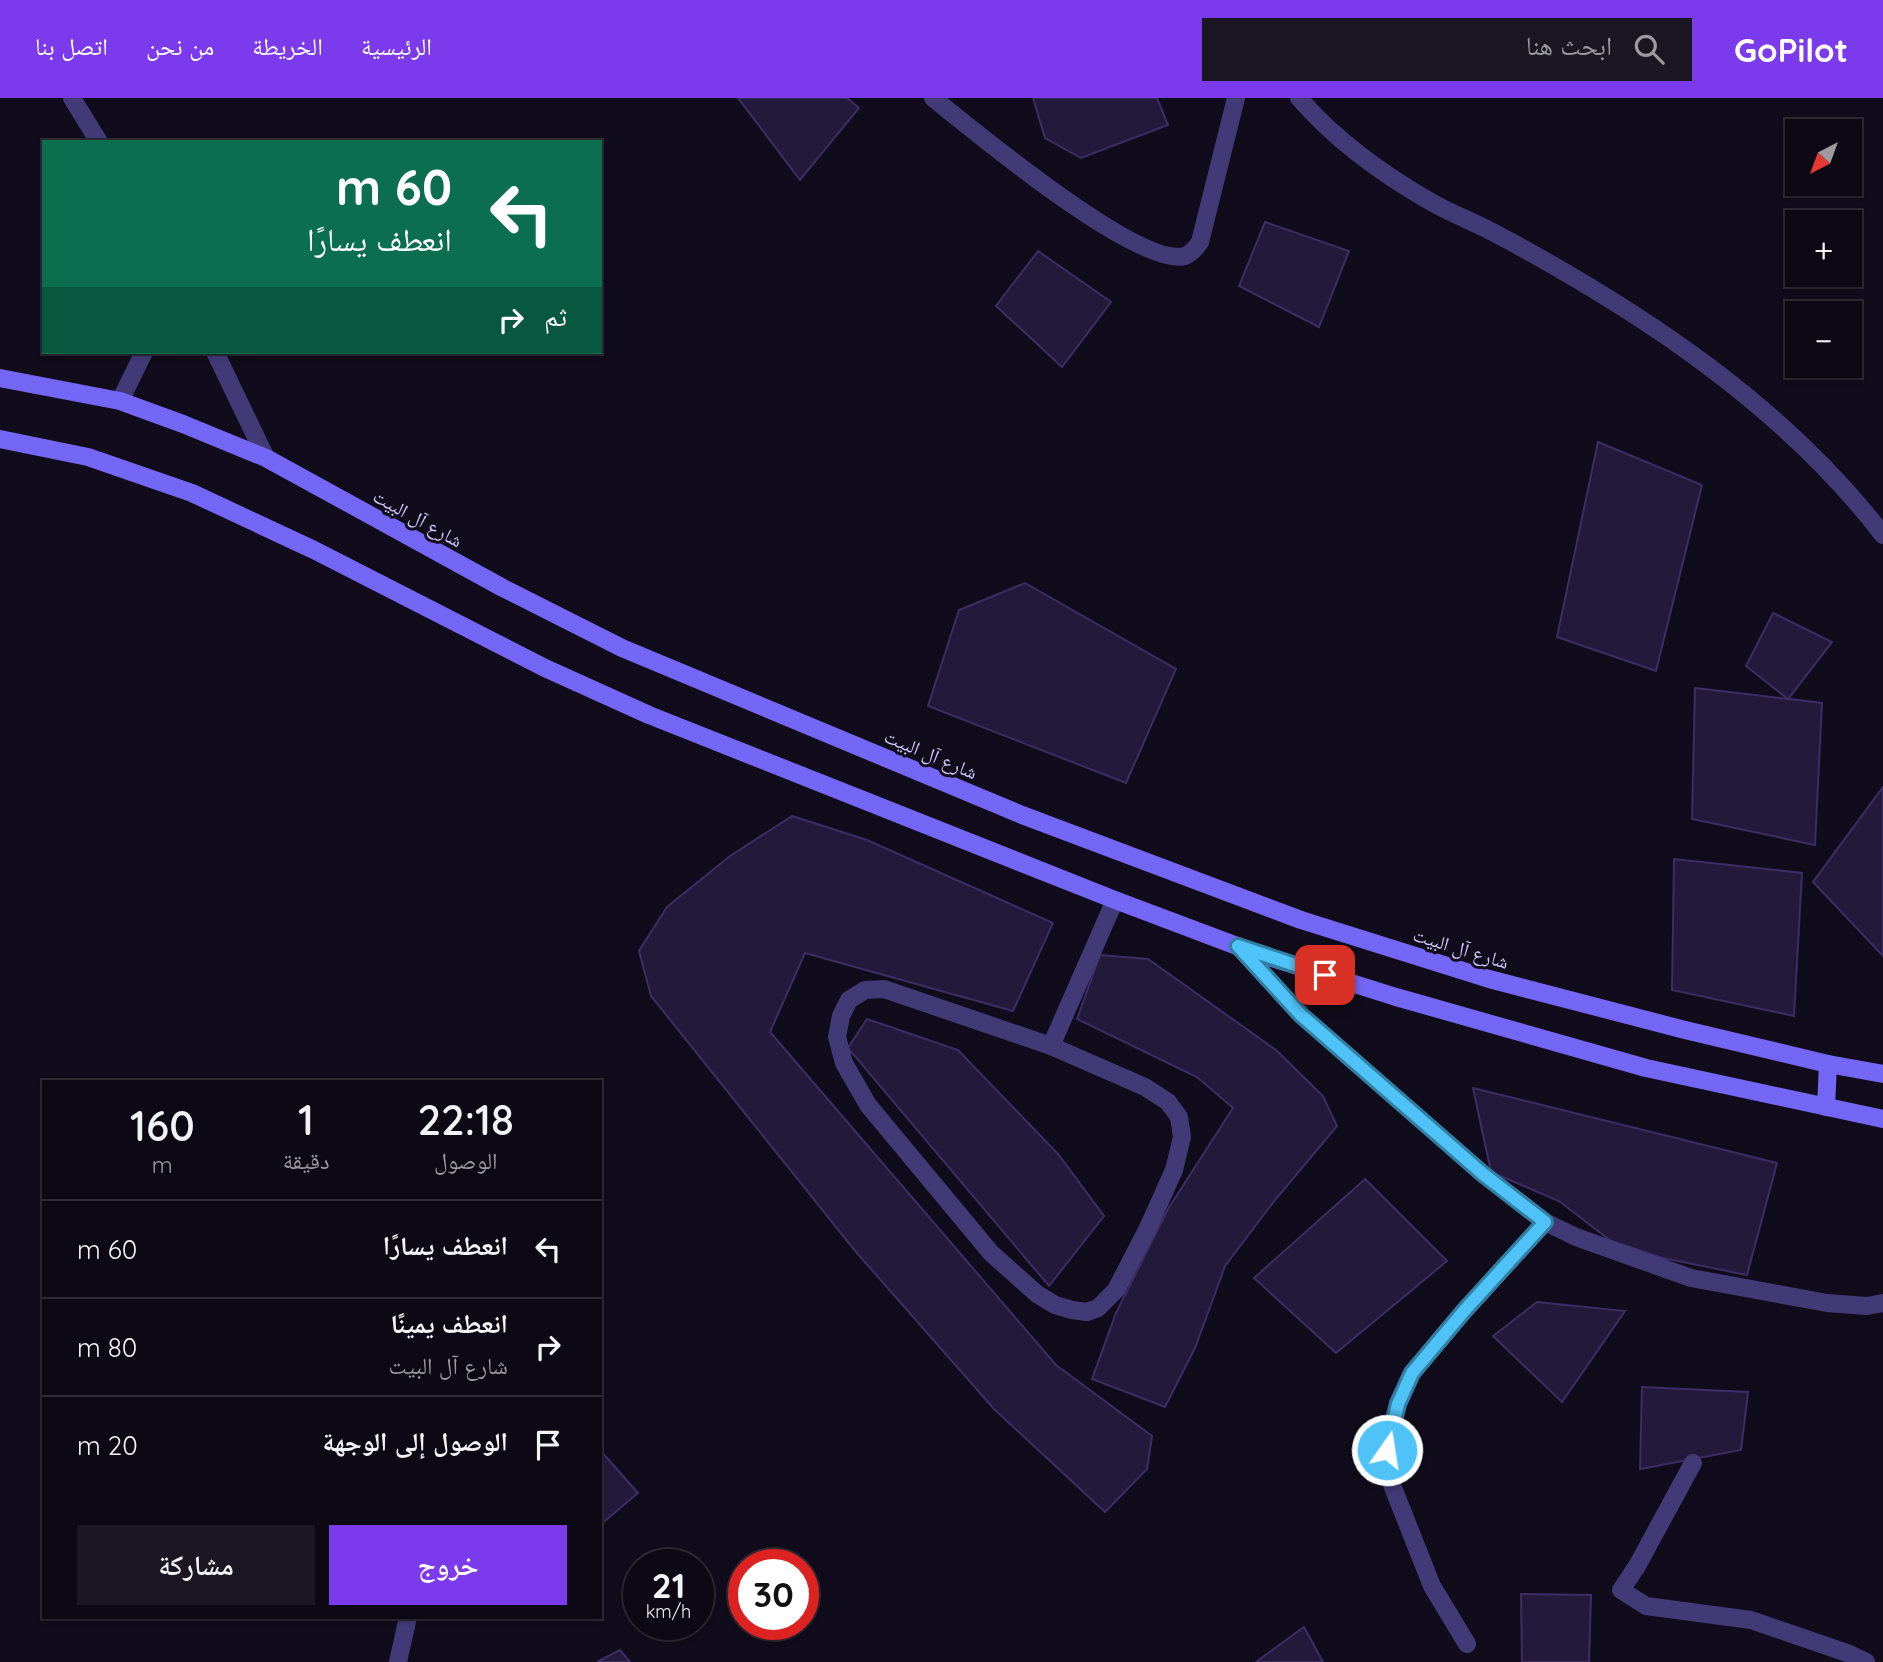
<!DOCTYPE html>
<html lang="ar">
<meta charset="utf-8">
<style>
:root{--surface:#0c0914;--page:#1a1722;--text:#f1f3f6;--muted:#9a9aa0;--line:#2c2a34;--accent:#7c3aed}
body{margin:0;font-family:Quicksand,"Noto Naskh Arabic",sans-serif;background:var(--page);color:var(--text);direction:rtl;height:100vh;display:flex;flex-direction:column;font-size:26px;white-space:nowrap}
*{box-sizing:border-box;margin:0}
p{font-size:23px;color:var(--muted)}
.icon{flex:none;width:38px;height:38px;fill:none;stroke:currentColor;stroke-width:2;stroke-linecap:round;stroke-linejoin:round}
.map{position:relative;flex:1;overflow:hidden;direction:ltr}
.panel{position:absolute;left:42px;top:982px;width:560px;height:539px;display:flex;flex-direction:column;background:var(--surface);border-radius:0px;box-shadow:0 2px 5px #0004,0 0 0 2px var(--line);direction:rtl}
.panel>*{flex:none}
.top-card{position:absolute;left:42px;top:42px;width:560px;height:214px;border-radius:0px;box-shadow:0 2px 5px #0004,0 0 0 2px var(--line);direction:rtl;background:#0b6e4f;color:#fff;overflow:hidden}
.needle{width:46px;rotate:221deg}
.fabs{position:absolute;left:1785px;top:21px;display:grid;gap:14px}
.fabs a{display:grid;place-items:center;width:77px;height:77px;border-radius:0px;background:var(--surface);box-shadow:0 2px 5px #0004,0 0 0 2px var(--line);font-size:35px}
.speed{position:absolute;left:623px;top:1451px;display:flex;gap:14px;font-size:35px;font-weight:700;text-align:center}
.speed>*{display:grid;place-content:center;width:91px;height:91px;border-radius:50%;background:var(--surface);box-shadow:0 2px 5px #0004,0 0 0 2px var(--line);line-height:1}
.speed small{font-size:18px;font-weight:400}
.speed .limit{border:10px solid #d22;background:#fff;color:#111}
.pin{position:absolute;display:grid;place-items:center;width:60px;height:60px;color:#fff;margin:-30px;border-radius:14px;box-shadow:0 4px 10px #0006}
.me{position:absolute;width:77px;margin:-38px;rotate:13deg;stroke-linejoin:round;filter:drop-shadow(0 0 5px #0008)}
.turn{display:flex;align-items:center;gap:24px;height:147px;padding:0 35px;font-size:32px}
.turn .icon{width:91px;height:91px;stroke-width:2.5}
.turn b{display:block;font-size:49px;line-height:60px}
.then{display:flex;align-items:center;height:66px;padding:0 35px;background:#0003;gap:14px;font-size:26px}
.eta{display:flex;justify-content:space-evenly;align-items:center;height:119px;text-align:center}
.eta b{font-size:42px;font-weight:600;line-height:49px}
.primary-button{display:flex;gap:14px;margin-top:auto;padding:14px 35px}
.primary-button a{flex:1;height:80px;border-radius:0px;background:var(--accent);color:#fff;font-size:28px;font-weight:600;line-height:80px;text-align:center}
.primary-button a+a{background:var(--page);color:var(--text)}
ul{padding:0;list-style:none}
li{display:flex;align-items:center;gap:21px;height:98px;padding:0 35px;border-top:2px solid var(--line)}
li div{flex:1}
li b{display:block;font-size:26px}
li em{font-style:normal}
header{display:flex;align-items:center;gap:42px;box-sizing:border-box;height:98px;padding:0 35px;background:var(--accent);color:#fff}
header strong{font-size:33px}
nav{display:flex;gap:38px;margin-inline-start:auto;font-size:24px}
.search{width:490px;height:63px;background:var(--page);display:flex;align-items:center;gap:18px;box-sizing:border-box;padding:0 24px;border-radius:0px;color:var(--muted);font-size:26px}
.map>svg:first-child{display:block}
</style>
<header>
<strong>GoPilot</strong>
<div class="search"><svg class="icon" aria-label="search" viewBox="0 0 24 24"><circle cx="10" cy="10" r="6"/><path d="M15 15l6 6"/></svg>ابحث هنا</div>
<nav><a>الرئيسية</a><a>الخريطة</a><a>من نحن</a><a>اتصل بنا</a></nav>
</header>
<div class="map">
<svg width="1883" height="1564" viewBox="0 0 1883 1564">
<rect width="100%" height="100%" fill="#100c1b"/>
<!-- building -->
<g fill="#23193a" stroke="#3c2d65" stroke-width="2">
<polygon points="738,0 847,0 859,10 800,82"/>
<polygon points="1033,0 1157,0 1168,27 1081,60 1045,40"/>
<polygon points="1265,124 1349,153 1319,229 1239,188"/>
<polygon points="1038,153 1111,204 1062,269 996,208"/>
<polygon points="1598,344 1702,387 1656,573 1557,539"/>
<polygon points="1025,485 1176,571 1126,685 928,608 959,512"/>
<polygon points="1773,515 1832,544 1788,601 1746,568"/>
<polygon points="1695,590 1822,605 1815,747 1692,721"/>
<polygon points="1883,689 1883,858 1813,784"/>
<polygon points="792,718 867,742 1053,825 1013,913 805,855 770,934 1056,1267 1152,1338 1147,1371 1105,1414 994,1311 856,1154 651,898 639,853 667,809 730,758"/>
<polygon points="1674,761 1802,775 1794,918 1672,892"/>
<polygon points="1100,857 1148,861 1276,952 1323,998 1337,1028 1275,1102 1225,1168 1195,1250 1165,1309 1092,1281 1116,1215 1168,1111 1233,1010 1197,979 1077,921"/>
<polygon points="867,921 958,952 1058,1056 1104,1118 1049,1188 848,950"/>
<polygon points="1473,990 1777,1065 1747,1177 1663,1160 1611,1143 1559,1103 1491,1074"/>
<polygon points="1365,1081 1447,1163 1336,1255 1254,1180"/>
<polygon points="1537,1204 1625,1213 1562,1304 1493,1238"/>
<polygon points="1642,1289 1748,1294 1741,1352 1640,1371"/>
<polygon points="600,1352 638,1395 600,1427"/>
<polygon points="1521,1496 1591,1497 1589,1564 1522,1564"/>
<polygon points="1304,1529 1323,1564 1256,1564"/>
<polygon points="620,1552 630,1564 597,1564"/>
</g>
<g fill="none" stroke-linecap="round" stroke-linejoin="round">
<!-- lane -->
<polyline stroke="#413a77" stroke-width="18" points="1693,1365 1637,1468 1621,1492 1646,1508 1751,1522 1847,1555 1866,1564"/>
<!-- street -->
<g stroke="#413a77" stroke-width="18">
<polyline points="72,0 99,44"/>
<path d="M933,0C973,32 1138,170 1185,158C1192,155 1196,150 1200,144L1236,0"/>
<path d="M1299,0C1336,43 1382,76 1431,104C1454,117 1479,126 1502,139C1643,215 1785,309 1883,437"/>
<polyline points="215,254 266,360"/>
<polyline points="120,303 144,254"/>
<polyline points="1238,848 1301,917 1483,1076 1545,1124 1576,1139 1691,1180 1827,1205 1867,1208 1883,1205"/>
<polygon points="884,891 1051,948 1145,989 1168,1004 1179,1019 1182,1039 1174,1072 1148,1130 1116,1192 1098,1210 1087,1214 1072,1212 1055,1207 1037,1196 991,1155 868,1007 844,965 837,939 841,918 849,902 865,892"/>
<polyline points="1051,948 1115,802"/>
<polyline points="1467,1546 1432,1488 1392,1387 1385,1366 1389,1338 1398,1305 1412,1275 1464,1213 1545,1124"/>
<polyline points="398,1564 408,1519"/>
</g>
<!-- secondary -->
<g stroke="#7567f5" stroke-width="18">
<polyline points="0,280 120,303 183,326 266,360 503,490 622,550 1022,717 1301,822 1489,881 1685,932 1828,966 1883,976"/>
<polyline points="0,341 88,359 192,395 314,452 545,570 649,617 1115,802 1253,854 1396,899 1646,970 1883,1021"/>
<polyline points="1826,1009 1828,966"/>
</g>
</g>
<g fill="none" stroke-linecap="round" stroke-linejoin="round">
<!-- route casing -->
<g stroke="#337fa1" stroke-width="18">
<polyline id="route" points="1325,877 1238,848 1301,917 1483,1076 1545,1124 1464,1213 1412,1275 1398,1306 1387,1352"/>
</g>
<!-- route -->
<use href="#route" stroke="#4fc3f7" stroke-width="12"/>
</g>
<g text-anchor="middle" stroke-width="6" stroke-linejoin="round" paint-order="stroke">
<!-- street labels -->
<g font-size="19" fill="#d3c9fc" stroke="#100c1b">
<text transform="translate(418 420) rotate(29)" y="7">شارع آل البيت</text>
<text transform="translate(931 656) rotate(23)" y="7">شارع آل البيت</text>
<text transform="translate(1461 850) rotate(17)" y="7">شارع آل البيت</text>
</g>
</g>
</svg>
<div class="fabs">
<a><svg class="needle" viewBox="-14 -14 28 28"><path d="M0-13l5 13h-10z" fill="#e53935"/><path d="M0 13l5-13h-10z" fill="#9a9aa0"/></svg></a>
<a>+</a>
<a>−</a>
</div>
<div class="speed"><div>21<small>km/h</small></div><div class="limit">30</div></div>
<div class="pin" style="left:1325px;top:877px;background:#d93025"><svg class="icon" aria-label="arrive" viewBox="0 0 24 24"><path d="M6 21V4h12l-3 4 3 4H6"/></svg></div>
<svg class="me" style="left:1387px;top:1352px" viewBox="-20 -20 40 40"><circle r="17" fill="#4fc3f7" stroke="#fff" stroke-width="3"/><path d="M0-11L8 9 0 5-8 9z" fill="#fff"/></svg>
<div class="top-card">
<div class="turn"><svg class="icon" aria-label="left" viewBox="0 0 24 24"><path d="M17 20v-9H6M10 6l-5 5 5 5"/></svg><div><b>60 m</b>انعطف يسارًا</div></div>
<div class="then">ثم<svg class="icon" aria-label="right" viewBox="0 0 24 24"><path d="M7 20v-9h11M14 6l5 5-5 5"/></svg></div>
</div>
<section class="panel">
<div class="eta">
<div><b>22:18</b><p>الوصول</p></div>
<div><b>1</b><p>دقيقة</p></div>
<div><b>160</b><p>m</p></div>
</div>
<ul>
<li><svg class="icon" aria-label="left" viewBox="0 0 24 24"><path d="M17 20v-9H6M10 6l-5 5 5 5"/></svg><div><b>انعطف يسارًا</b></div><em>60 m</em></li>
<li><svg class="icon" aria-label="right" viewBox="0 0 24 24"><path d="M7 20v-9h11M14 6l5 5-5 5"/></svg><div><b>انعطف يمينًا</b><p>شارع آل البيت</p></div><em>80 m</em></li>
<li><svg class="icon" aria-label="arrive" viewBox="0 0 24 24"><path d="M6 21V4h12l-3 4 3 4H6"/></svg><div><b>الوصول إلى الوجهة</b></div><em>20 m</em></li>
</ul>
<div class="primary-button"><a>خروج</a><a>مشاركة</a></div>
</section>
</div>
